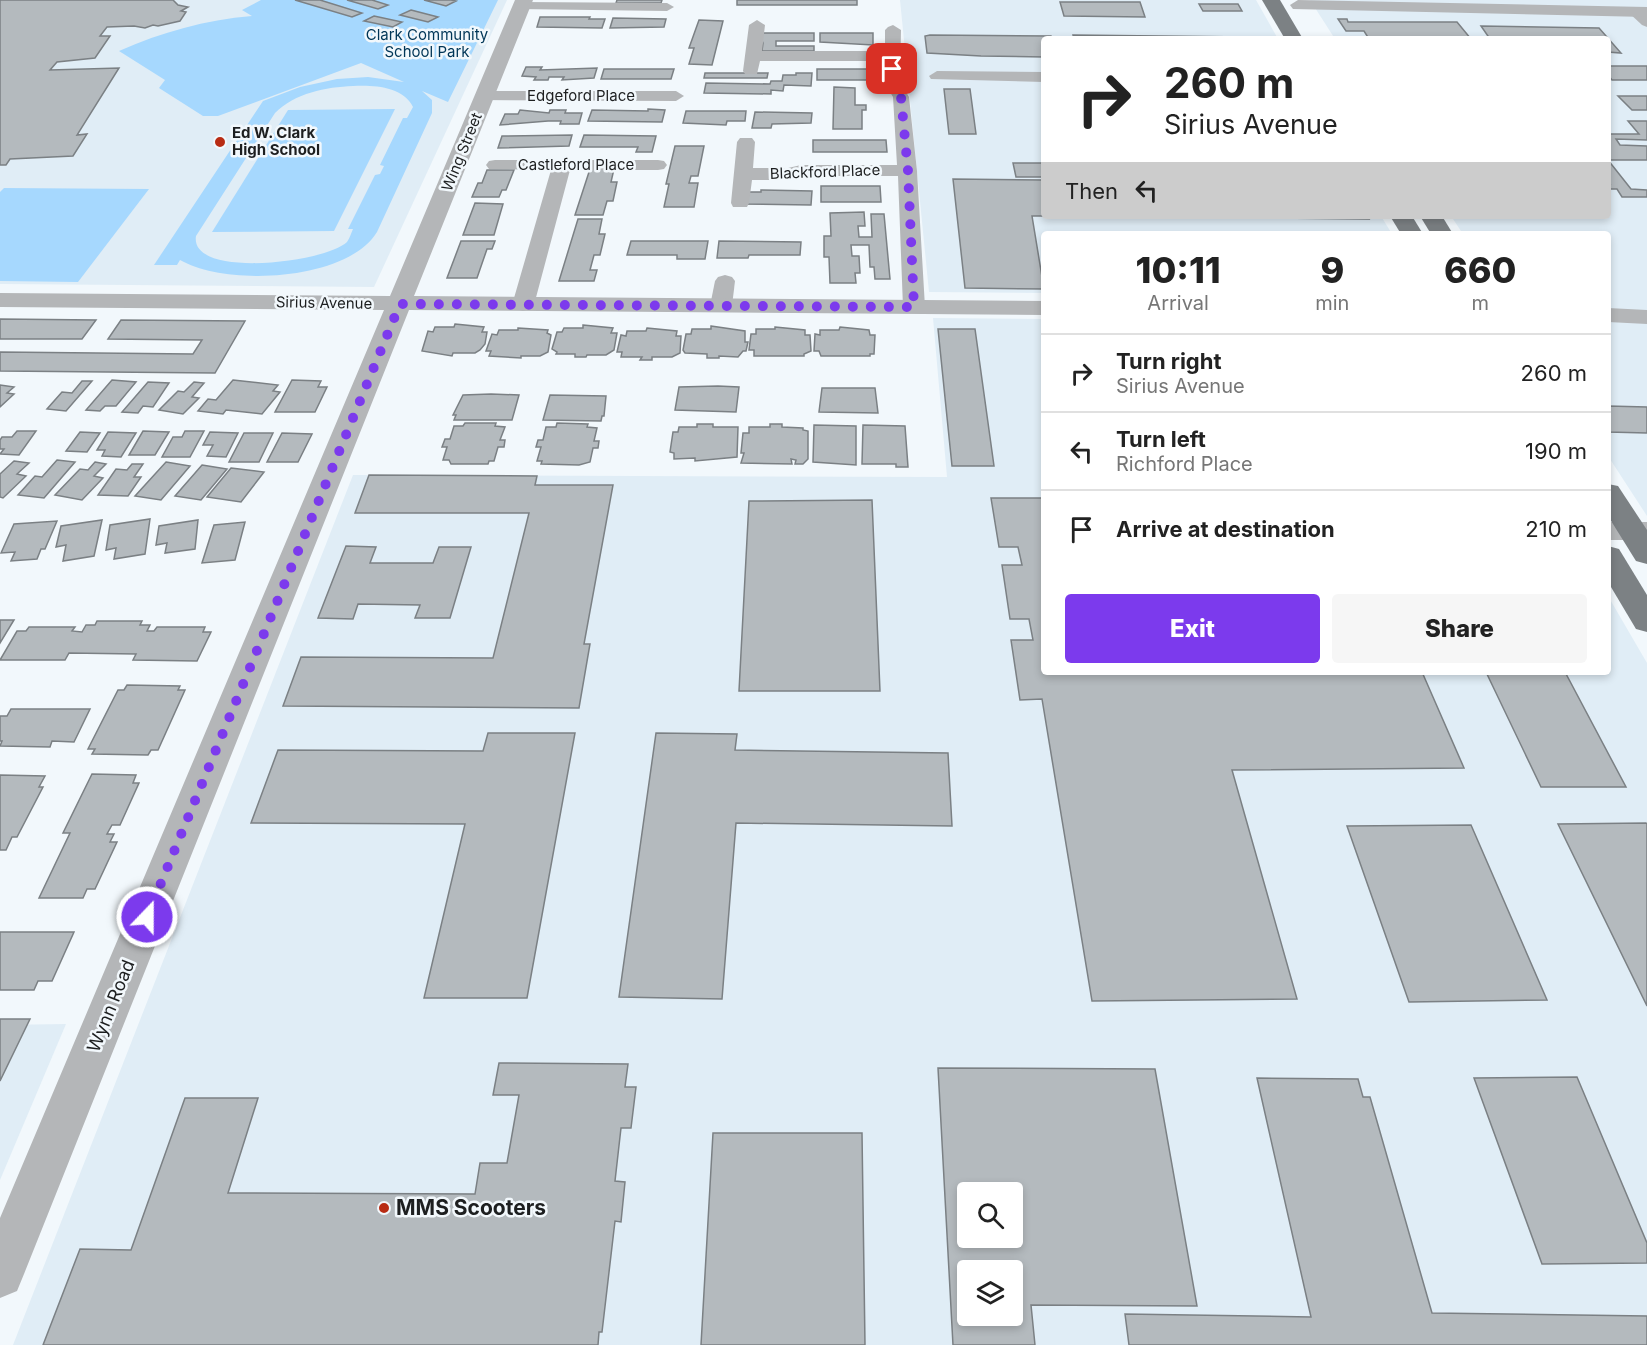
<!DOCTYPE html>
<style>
:root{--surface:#fff;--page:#f6f6f6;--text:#222;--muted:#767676;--line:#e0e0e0;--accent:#7c3aed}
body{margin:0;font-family:Inter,sans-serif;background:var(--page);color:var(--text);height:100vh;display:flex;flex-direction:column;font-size:22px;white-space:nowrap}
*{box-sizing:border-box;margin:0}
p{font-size:20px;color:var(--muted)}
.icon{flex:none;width:33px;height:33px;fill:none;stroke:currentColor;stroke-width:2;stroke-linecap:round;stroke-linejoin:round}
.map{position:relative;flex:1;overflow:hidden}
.drawer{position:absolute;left:1041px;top:231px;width:570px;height:444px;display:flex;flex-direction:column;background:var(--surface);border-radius:6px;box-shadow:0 3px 9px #0003}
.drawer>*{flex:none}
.guide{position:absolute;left:1041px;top:36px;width:570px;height:183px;border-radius:6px;box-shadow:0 3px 9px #0003;background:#fff;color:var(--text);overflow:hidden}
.buttons{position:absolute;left:957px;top:1182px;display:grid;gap:12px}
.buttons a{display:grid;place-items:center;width:66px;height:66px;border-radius:6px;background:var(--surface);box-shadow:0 3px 9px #0003;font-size:30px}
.pin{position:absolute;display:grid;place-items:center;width:51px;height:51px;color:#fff;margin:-26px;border-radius:12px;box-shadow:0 3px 9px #0006}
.me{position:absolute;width:66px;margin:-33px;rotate:22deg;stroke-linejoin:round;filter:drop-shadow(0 0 4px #0008)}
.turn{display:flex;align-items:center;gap:21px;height:126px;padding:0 24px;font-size:27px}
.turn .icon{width:78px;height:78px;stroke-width:2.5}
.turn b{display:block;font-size:42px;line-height:51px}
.then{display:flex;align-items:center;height:57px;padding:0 24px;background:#0003;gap:12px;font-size:22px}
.eta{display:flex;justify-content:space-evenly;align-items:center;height:102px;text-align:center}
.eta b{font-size:36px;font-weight:800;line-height:42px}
.primary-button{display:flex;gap:12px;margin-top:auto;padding:12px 24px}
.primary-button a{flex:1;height:69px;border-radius:6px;background:var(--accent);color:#fff;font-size:24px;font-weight:800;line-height:69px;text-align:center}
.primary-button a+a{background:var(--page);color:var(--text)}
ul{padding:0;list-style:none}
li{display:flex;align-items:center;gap:18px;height:78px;padding:0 24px;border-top:2px solid var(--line)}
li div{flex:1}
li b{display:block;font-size:22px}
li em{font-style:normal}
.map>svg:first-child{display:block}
</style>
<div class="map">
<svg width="1647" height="1345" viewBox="0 0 1647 1345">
<rect width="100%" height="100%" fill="#f2f8fc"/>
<!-- built -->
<g fill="#e0edf6" fill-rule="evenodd">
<polygon points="0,0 507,0 374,287 0,284"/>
<polygon points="900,0 1256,0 1278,39 1044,39 1044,216 1381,216 1392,234 1044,234 1044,293 929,292"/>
<polygon points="1310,0 1647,0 1647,516 1608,456 1608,234 1463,234 1451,216 1608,216 1608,39 1335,39"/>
<path d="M933,318L1044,319V672H1608V596L1647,663V1345H13L353,475L947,477ZM968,1192H1012V1238H968ZM968,1270H1012V1316H968Z"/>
<polygon points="66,1024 0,1180 0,1025"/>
</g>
<!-- green -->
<g fill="#a6d8fe" fill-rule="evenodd">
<path d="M261,0H498L448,102L422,91L432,100V113L377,232C347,281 227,287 180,260L177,265H154L263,101L300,87L337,79L368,77L404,82L361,63L218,116H203L159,88L165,80L119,51C162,32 205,20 252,16L242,10ZM353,86C373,85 403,86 413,107L407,118H403L380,165L384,166L380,174L375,175L348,229H353C351,233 350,238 347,242C325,263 189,279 196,236L275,113C295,93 326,87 353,86Z"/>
<polygon points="395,109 334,231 212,232 288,110"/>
<polygon points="4,188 149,189 78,282 0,281 0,192"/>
</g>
<!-- building -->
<g fill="#b4babe" stroke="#7b8084" stroke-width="1.5" fill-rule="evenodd">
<polygon points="0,0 173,0 178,5 188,7 181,11 186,12 180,21 158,26 153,25 145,28 134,26 107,27 100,36 110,36 95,58 57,62 50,70 119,68 77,135 87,134 73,156 10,159 6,165 0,165"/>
<polygon points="295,0 320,0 362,13 352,17"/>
<polygon points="347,0 372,0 388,5 378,9"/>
<polygon points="424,0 451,0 456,1 446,6"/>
<polygon points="617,0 662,0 661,3 616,3"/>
<rect x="737" y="0" width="120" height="5"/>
<polygon points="1060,2 1140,2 1145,17 1064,16"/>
<polygon points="1199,4 1238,4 1242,11 1203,11"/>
<polygon points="411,10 438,17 428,22 400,15"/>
<polygon points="374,16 402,22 393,27 364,21"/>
<polygon points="540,17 590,17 589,19 605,19 602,28 537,27"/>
<polygon points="613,18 666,19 664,27 610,28"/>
<polygon points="1338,19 1347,19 1348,22 1457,22 1471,39 1369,39 1364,31 1346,31"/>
<polygon points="699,20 723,21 712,65 689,64 694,48 689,48"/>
<polygon points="1481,26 1599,28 1621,53 1608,52 1608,39 1490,39"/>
<polygon points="759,33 814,33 814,41 776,41 776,46 814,46 814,51 762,51 763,43"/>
<polygon points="820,33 873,33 873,45 820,42"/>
<polygon points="930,35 1051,36 1052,39 1044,39 1044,57 981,56 927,53 925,36"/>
<polygon points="1073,35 1247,37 1249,39 1074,39"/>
<polygon points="1608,66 1647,66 1647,80 1612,80 1608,75"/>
<polygon points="526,67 542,67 540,70 597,68 594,78 562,80 564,77 549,77 548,80 534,80 536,77 522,76"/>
<polygon points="604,69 674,69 671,79 601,79"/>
<rect x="817" y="69" width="55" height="11"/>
<polygon points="705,73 768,73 767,78 704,78"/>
<polygon points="796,73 812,73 811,86 784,85 783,91 771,90 771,94 704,93 706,83 770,84 771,81 782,81 783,75 796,75"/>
<polygon points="834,87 855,88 855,105 866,105 866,110 862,110 862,129 833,129"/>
<polygon points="944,89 970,89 976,134 949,134"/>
<polygon points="1618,96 1647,96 1647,110 1632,110"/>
<polygon points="648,109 665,110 662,122 588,121 592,110 648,111"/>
<polygon points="520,110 549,113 550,110 566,110 565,113 582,113 579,124 560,124 561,121 548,121 500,125 505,114 518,114"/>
<polygon points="686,111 746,111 745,121 727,121 726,125 683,123"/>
<polygon points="755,112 812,113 811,123 772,124 771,128 752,128"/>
<polygon points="1628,121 1647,121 1647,140 1616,139 1620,145 1647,146 1647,160 1608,160 1631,189 1647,190 1647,197 1622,197 1617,189 1608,189 1608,184 1610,184 1608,181 1608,134 1639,134"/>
<polygon points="572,135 569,146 498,148 502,136"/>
<polygon points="584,135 656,136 652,152 636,152 638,147 580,147"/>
<polygon points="813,140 886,140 887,152 813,152"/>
<polygon points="675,146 704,146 698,176 691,176 689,183 698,183 694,207 664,207 669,184 666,184"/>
<polygon points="1013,163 1044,163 1044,177 1016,177"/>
<polygon points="590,169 614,169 611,182 617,182 613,201 607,201 603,215 575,215"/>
<polygon points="487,170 514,170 506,190 502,190 499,197 472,197 478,183 482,183"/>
<polygon points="953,179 1044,180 1044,216 1032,216 1044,289 965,288"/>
<polygon points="821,186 880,186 881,202 821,202"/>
<polygon points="761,190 812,191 811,205 742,204 744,192 761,192"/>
<polygon points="475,203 503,204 494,235 463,235"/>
<polygon points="864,212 865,226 858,226 859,237 872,237 871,214 884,214 890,279 875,279 874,267 870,267 869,245 851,245 852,256 859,256 860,273 855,273 856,283 830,283 829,257 824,257 824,236 831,236 830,213"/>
<polygon points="1047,216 1367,216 1369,219"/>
<polygon points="578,219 602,219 599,234 605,234 600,255 594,255 590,270 597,270 594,281 559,281"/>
<polygon points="461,241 495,241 492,249 487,249 477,278 447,278"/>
<polygon points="631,241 708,241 705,259 677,259 677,255 627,255"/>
<polygon points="719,241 801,242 800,255 749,255 748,258 717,258"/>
<polygon points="0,319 96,320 82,339 0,339"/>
<polygon points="121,320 245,321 215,373 0,371 0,352 193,354 202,340 108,339"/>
<polygon points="455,324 484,327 482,332 487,332 485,344 480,350 475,353 453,353 452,356 422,351 428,331 433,332 435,327 454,327"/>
<polygon points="583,325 613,328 611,333 617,333 614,350 606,355 587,355 586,357 575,357 575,354 556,354 557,352 552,349 557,332 562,332 564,328 583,328"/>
<polygon points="711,326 745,331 745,342 748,342 746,351 743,351 738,357 719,356 719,358 707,358 707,354 685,353 683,350 686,334 691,334 692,329 711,329"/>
<polygon points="775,327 805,330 805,335 810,335 811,351 804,354 804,356 754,356 754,350 749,350 751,334 756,334 756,329 775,329"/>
<polygon points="840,327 869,330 870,335 875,335 874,354 870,354 870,356 821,356 819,351 814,351 815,334 820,335 820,330 839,330"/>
<polygon points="518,328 548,330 547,333 551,335 548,352 540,356 521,356 521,358 489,356 491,351 486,351 492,334 497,335 499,330 518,330"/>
<polygon points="647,328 677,331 676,336 681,336 680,353 672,357 652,357 652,360 640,360 642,357 621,357 622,352 617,352 621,335 626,336 627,331 646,331"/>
<polygon points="938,329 975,329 994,466 952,466"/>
<polygon points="112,380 136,382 116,406 105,406 100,411 86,410"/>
<polygon points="233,380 278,385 273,391 280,392 262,414 226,410 223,414 198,411 208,399 216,400"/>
<polygon points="292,380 321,381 318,387 327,387 315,412 275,412"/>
<polygon points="82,381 92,381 66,411 47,409 62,392 72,393"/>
<polygon points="148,382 169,383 153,407 143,406 138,413 122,412"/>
<polygon points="194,382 204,383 192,397 199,398 183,414 159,410 178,391 184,392"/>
<polygon points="0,385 14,387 7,393 14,394 0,407"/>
<polygon points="718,386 739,387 736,412 675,410 679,387"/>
<polygon points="822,388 875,388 878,413 819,412"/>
<polygon points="491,394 519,395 512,420 454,420 456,415 453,415 463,395"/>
<polygon points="550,395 606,396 604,416 602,416 601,421 543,420"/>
<polygon points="1608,406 1647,407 1647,433 1608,432"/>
<polygon points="465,423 496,423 495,426 505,427 500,440 505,440 504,447 498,447 494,461 489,461 488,464 451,464 449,460 443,460 447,447 442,447 445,439 450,439 454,426 463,426"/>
<polygon points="557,423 588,424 587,427 597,428 594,441 599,441 598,448 593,448 590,462 579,465 541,464 542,461 537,461 541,447 536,447 538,440 543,440 546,427 556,427"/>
<polygon points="697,424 713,424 713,427 738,427 737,457 695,461 695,458 674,459 674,453 670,452 673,432 678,432 679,427 697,427"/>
<polygon points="770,424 782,424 782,427 803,428 803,430 808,431 808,459 803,464 795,464 796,460 791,459 792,464 741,463 744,453 741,453 743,433 749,433 749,427 770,427"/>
<polygon points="814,425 856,426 856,465 813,462"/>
<polygon points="863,425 905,426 908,467 896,467 896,464 862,464"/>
<polygon points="17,431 36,431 19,455 0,454 4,449 0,449 0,440 2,437 12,437"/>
<polygon points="143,431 169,432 155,455 129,455"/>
<polygon points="185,431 204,431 190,457 162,457 173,437 182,437"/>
<polygon points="80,432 100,433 87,452 66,451"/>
<polygon points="108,432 136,433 121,457 102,456 105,450 97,450"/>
<polygon points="210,432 238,433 226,457 207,456 213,445 203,445"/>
<polygon points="244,433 273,433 259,462 229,462"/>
<polygon points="282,433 312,434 298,462 267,462"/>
<polygon points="57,460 75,462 44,498 18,495 35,476 42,477"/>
<polygon points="14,461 29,463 17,474 26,476 3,498 0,497 0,474"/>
<polygon points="95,462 106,464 94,476 103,478 82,500 55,495 80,469 88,470"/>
<polygon points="166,462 190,466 161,500 135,496"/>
<polygon points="132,464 143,464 134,477 141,477 128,496 98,495 116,469 127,470"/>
<polygon points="202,465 227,469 201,500 175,496"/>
<polygon points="231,468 264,472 241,502 207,497"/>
<polygon points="369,475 537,476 535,485 613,485 584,644 590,644 579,708 283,706 301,657 493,658 529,513 355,513"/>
<polygon points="991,498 1044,498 1044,672 1422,672 1464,768 1232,770 1297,999 1092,1001 1042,699 1020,700 1011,640 1033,640 1029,619 1010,619 1002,565 1022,565 1018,547 999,547"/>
<polygon points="872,500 880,691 739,691 749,501"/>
<polygon points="150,519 145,554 114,559 116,548 106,550 110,525"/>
<polygon points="102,520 94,556 63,561 66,545 56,547 61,526"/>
<polygon points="198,520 195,549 165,553 167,543 156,545 159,526"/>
<polygon points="57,521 45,549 41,549 37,559 11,561 15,552 1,553 14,524"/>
<polygon points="245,522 235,560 202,563 214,525"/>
<polygon points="346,546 376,547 370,563 433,563 439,547 471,547 450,618 415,618 420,605 358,604 353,619 318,618"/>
<polygon points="0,620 14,620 0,643"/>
<polygon points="97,621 142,621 140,625 150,625 147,631 154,631 157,627 205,627 203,632 211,632 197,661 133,660 136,654 69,653 65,660 0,660 17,631 26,631 29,627 75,627 72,631 82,632 86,625 95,625"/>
<polygon points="1486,672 1565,672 1626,787 1541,787"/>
<polygon points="127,685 180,686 178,690 185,690 158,750 151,750 148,755 92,754 95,749 88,749 118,690 124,690"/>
<polygon points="11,709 90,709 74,742 52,741 50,747 0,746 2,741 0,741 0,716 7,716"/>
<polygon points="488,733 575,733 527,998 424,998 465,824 251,823 278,750 483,751"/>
<polygon points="656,733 737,734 735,750 948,753 952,826 736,823 722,999 619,997"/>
<polygon points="92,774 136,775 133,783 139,783 120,825 112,825 107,834 114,834 110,842 117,842 95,889 87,889 83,898 39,898 70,833 63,833"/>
<polygon points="0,775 45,776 39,787 43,787 17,837 12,837 6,850 0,850"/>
<polygon points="1646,823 1647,824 1647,1006 1558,824"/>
<polygon points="1471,825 1547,1000 1409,1002 1347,826"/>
<polygon points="0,932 74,932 52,981 38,981 34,990 0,990"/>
<polygon points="0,1019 30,1019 0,1081"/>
<polygon points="499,1063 628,1064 625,1087 636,1087 631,1128 621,1128 615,1181 625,1182 621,1222 615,1221 602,1332 599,1332 598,1345 43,1345 80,1249 131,1250 185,1098 258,1098 228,1193 475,1194 480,1163 507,1163 519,1095 493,1095"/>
<path d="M938,1068L1155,1069L1197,1306L1031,1305L1035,1345H953ZM968,1192H1012V1238H968ZM968,1270H1012V1316H968Z"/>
<polygon points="1577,1077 1647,1243 1647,1263 1542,1264 1474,1078"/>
<polygon points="1257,1078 1358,1079 1363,1097 1370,1097 1432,1313 1647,1316 1647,1345 1129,1345 1125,1314 1311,1317"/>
<polygon points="713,1133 862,1133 865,1345 701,1345"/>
</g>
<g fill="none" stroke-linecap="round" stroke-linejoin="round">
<!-- minor -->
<g fill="#b4b6b8" fill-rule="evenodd">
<polygon points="522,2 667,3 674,7 667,11 517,9 515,6"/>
<polygon points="1636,7 1647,14 1647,27 1642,25 1628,12"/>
<polygon points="757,20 765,25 762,51 885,51 885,30 888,27 893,25 901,30 900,82 909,97 917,171 925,307 921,311 914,313 907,311 903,307 898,176 803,176 790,180 752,180 749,203 747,207 733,207 731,203 737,142 740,138 752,138 755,142 753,168 788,168 801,165 897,165 893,97 884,82 884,61 760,61 757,74 745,74 743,71 749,25"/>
<polygon points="937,71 1044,72 1044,82 931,79 929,76"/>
<polygon points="485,91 676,91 684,96 676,101 479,100 477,96"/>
<polygon points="495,160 658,160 664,161 667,165 664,169 658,170 570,170 534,305 530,309 523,311 516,309 512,305 551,170 489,169 486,165 489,161"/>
<polygon points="725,275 732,277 735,281 732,306 728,310 721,312 714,310 710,306 715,281 718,277"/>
<rect x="1608" y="522" width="39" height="18"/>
</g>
<!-- tertiary -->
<g fill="#b4b6b8" fill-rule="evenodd">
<polygon points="515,0 533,0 414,296 1044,301 1044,315 409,310 24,1274 17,1291 0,1298 0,1218 384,310 0,307 0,293 390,296"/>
<polygon points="1298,0 1647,7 1647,17 1293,9 1290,5"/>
<polygon points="1608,308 1647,310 1647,324 1608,322"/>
</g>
<!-- primary -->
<g fill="#7c8184" fill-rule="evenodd">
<polygon points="1262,0 1280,0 1303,39 1285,39"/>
<polygon points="1390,216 1412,216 1423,234 1401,234"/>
<polygon points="1420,216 1442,216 1453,234 1431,234"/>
<polygon points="1608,484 1618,486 1647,530 1647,564 1636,561 1608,516"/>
<polygon points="1608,546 1619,549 1647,595 1647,632 1636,629 1608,582"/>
</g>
</g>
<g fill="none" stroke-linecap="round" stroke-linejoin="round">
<!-- route -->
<polyline stroke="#7c3aed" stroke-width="10" stroke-dasharray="0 18" points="147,917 400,304 914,307 908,171 901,97 892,82 892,69"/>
</g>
<!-- markers -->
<g fill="#b82c14" stroke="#f2f8fc" stroke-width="2">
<circle cx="220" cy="142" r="6"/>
<circle cx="384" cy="1208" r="6"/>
</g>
<g text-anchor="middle" stroke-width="5" stroke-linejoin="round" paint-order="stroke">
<!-- far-park labels -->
<g font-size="15" fill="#003657" stroke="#f2f8fc">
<text x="427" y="40">Clark Community<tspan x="427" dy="17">School Park</tspan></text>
</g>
<!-- far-street labels -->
<g font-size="15" fill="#1d1f20" stroke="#f2f8fc">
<text x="581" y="101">Edgeford Place</text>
<text transform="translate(462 152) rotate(-68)" y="5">Wing Street</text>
<text x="576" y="170">Castleford Place</text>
<text transform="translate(825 172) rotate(-2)" y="5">Blackford Place</text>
<text transform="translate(324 303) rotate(1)" y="5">Sirius Avenue</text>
</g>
<!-- far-poi labels -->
<g font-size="15" font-weight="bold" fill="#1d1f20" stroke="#f2f8fc" text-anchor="start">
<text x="232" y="138">Ed W. Clark<tspan x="232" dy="17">High School</tspan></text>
</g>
<!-- street labels -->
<g font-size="18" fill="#1d1f20" stroke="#f2f8fc">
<text transform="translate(111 1006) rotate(-68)" y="6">Wynn Road</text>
</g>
<!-- near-poi labels -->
<g font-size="21" font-weight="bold" fill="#1d1f20" stroke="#f2f8fc" text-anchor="start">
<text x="396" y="1215">MMS Scooters</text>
</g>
</g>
</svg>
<div class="buttons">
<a><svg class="icon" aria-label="search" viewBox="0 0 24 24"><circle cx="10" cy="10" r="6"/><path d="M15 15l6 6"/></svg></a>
<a><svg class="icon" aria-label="layers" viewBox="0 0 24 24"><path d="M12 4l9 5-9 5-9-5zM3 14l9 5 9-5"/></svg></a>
</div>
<div class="pin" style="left:892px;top:69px;background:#d93025"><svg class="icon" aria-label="arrive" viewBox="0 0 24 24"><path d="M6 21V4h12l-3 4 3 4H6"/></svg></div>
<svg class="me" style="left:147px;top:917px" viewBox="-20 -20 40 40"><circle r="17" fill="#7c3aed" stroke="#fff" stroke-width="3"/><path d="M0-11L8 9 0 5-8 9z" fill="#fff"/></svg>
<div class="guide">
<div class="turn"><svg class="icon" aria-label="right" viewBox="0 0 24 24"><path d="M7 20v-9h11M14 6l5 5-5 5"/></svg><div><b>260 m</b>Sirius Avenue</div></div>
<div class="then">Then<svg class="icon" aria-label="left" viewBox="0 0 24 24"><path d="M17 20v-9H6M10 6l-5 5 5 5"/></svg></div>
</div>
<section class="drawer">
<div class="eta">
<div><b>10:11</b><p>Arrival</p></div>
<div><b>9</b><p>min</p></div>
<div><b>660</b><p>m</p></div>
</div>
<ul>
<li><svg class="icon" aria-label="right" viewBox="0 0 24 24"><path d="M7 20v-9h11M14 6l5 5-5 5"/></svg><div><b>Turn right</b><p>Sirius Avenue</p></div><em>260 m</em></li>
<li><svg class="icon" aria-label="left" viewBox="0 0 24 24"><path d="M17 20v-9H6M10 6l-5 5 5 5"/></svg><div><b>Turn left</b><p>Richford Place</p></div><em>190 m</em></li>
<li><svg class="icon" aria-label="arrive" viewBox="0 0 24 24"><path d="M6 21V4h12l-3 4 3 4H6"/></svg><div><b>Arrive at destination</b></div><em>210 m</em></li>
</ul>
<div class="primary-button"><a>Exit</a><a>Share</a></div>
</section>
</div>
